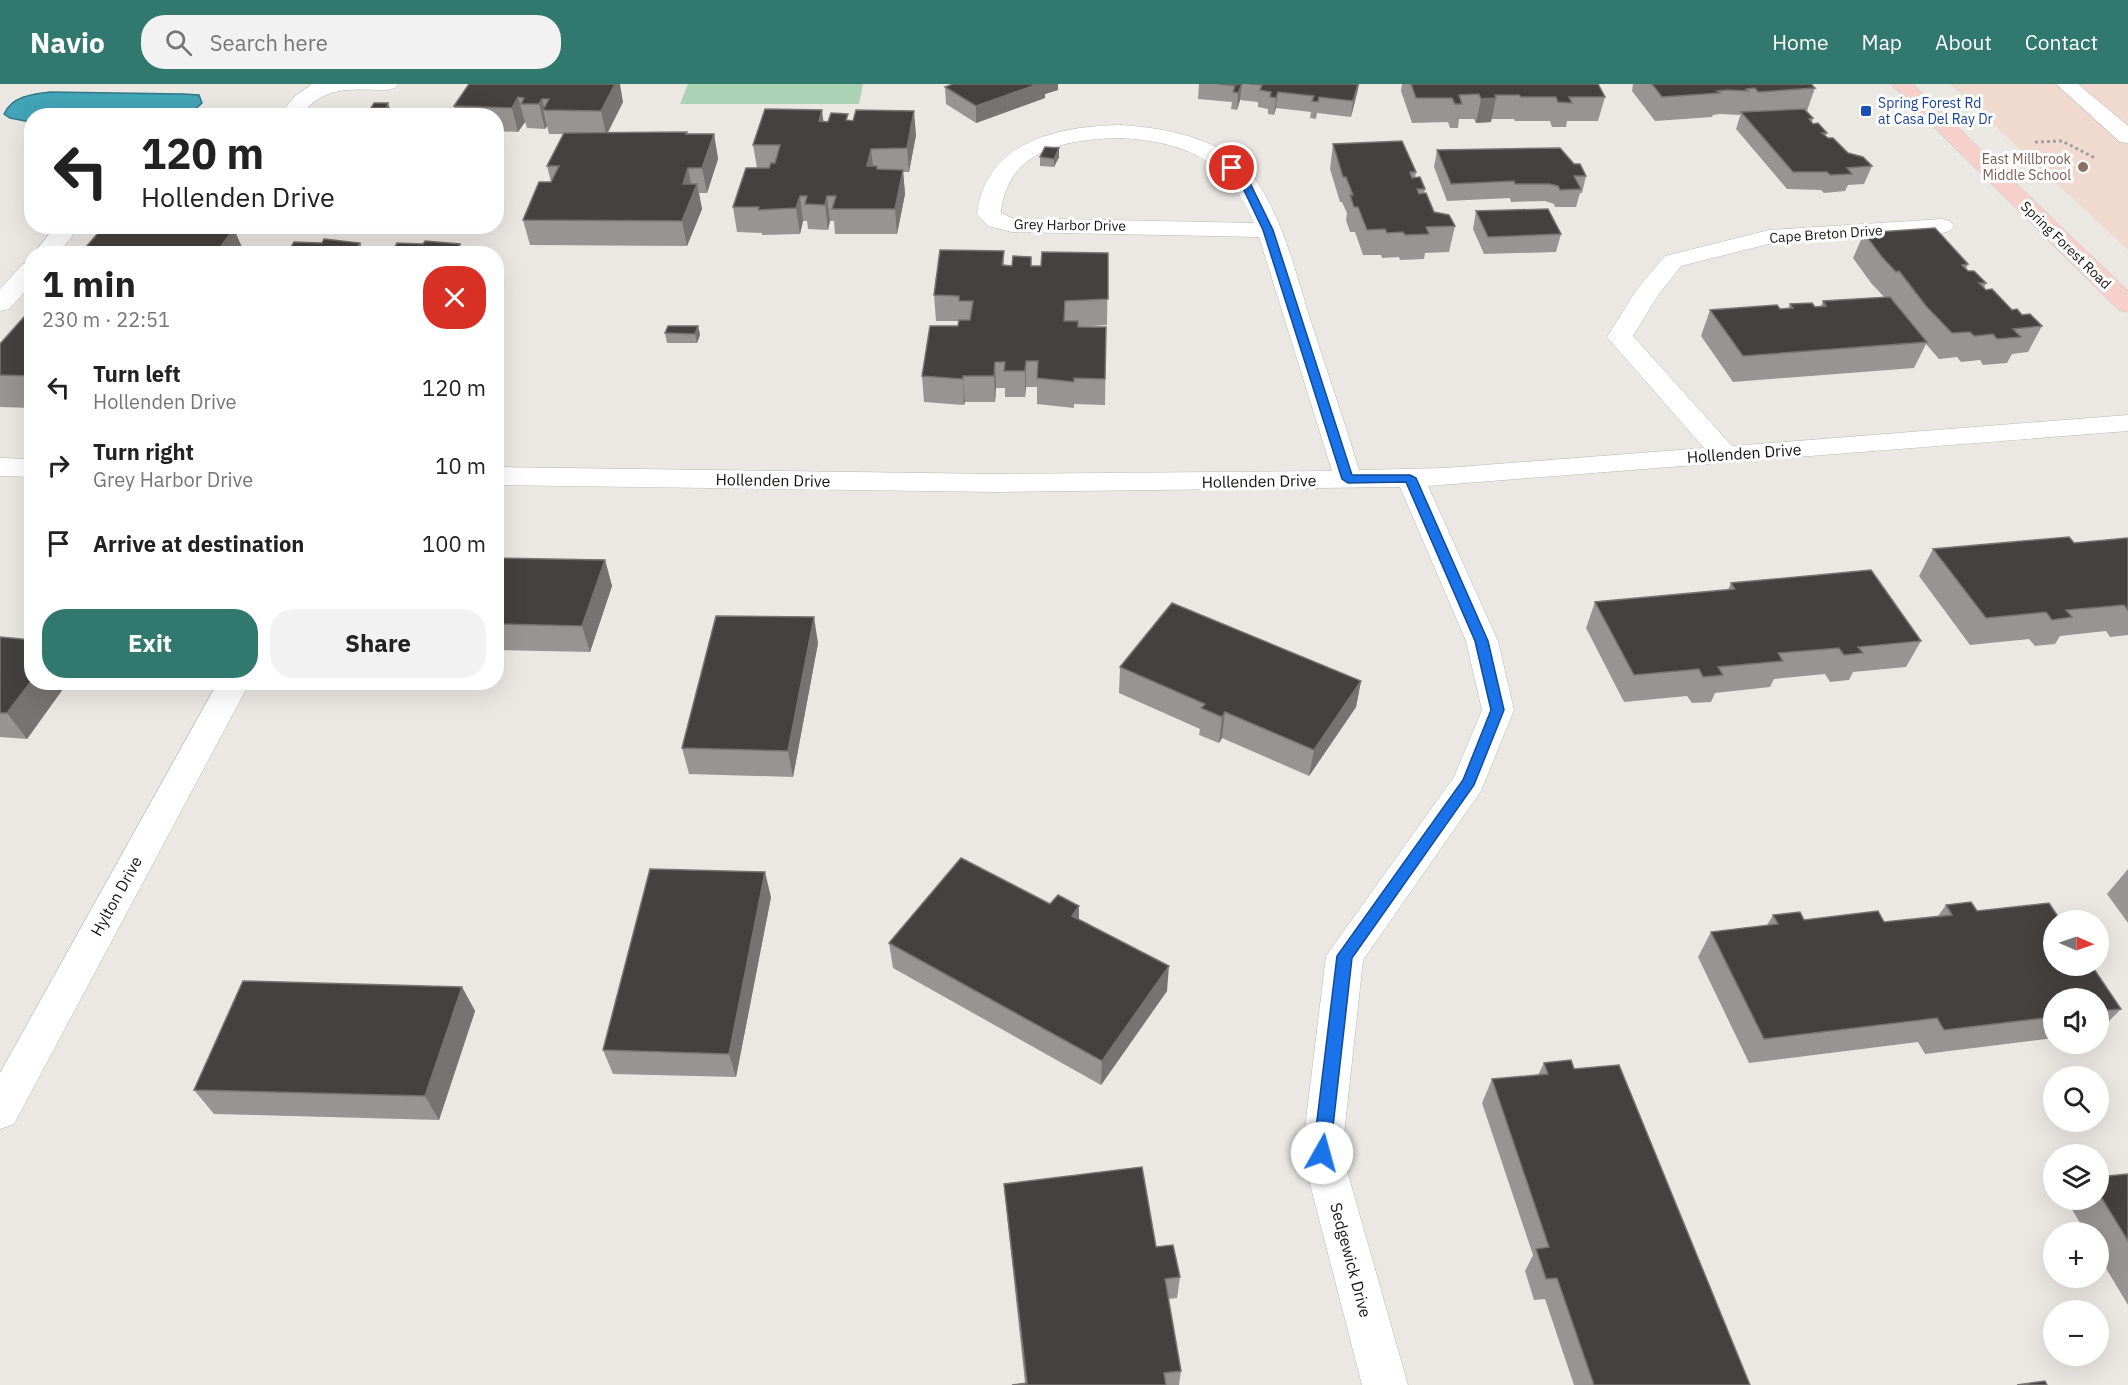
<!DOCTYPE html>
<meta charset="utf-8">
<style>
:root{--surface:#fff;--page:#f2f2f2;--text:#222;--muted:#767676;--accent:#31786f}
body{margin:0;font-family:"IBM Plex Sans",sans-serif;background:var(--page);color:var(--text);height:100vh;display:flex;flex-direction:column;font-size:22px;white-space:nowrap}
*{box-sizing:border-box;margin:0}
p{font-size:20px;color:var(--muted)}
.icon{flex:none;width:33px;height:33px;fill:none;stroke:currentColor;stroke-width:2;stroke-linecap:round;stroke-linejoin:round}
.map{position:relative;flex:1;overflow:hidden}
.sheet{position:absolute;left:24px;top:162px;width:480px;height:444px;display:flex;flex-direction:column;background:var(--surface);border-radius:24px;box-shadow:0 6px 24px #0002}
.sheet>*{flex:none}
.hud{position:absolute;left:24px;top:24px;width:480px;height:126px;border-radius:24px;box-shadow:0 6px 24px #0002;background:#fff;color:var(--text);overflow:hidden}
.needle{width:39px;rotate:92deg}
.buttons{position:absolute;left:2043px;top:826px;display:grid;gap:12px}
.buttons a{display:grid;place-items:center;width:66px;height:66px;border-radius:50%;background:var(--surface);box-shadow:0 6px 24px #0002;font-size:30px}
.pin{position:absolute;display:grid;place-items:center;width:51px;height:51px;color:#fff;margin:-26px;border:3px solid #fff;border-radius:50%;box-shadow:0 2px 6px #0007}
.me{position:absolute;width:66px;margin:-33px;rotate:7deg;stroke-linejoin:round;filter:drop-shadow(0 0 4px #0008)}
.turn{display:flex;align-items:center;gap:21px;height:126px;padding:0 18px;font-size:27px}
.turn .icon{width:78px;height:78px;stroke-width:2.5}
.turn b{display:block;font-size:42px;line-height:51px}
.round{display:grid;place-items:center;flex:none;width:63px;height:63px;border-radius:24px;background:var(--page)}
.headline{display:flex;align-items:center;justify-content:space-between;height:102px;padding:0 18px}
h1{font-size:36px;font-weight:700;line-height:45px}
.primary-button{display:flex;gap:12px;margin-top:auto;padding:12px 18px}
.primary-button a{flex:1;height:69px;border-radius:24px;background:var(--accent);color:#fff;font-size:24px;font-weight:700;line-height:69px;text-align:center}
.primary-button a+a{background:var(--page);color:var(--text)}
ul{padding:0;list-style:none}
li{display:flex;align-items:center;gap:18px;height:78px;padding:0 18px}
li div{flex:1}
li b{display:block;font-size:22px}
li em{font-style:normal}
header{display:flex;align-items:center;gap:36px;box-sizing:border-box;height:84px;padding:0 30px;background:var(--accent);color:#fff}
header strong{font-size:28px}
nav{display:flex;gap:33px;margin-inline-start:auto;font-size:21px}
.search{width:420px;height:54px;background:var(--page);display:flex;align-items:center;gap:15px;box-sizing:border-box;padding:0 21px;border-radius:24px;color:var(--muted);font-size:22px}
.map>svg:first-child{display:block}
</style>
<header>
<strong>Navio</strong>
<div class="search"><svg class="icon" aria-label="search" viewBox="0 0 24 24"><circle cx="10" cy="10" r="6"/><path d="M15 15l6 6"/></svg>Search here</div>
<nav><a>Home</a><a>Map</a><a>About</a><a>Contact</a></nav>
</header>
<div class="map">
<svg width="2128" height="1301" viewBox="0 0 2128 1301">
<rect width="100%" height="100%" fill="#ebe8e4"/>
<!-- education -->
<polygon fill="#f0d9ce" points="1950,0 2128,0 2128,166"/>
<!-- green -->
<polygon fill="#abd2b4" points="688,0 863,0 859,20 680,20"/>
<!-- water -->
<path fill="#42a4b6" stroke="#347985" stroke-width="1.5" d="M50,8L183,10L199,11L202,19L189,31L32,32L31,38L10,34L4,30C12,12 33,10 50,8Z"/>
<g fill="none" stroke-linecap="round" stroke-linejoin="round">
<!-- minor casing -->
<g stroke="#bab7b4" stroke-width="1">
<g id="minor">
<path d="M312,0H398L395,4L388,6C351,6 326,0 300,32H279L294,13Z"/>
<polygon points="2056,0 2078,0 2128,42 2128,59 2120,58"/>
<path d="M1121,41C1162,44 1205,51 1238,77C1280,111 1297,197 1314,247C1329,293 1345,339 1359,386L1445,384L1704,364L1607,253L1637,205L1665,172L1769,146L1942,135L1950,137L1954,142L1950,147L1942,149L1769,160L1681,182L1657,213L1633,252L1732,362L2128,331V347L1428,402L1498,557L1514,626L1481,707L1363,876L1342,1069L1408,1301H1362L1302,1069L1326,872L1454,693L1482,626L1466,557L1400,403L997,408L496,401V383L997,390L1332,387L1259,153L1012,148L988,142L977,130C986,56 1060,42 1121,41ZM1121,54C1185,58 1229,76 1254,139L1012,134L1001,129C1007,64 1069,55 1121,54Z"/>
<polygon points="56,142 80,142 58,170 33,170"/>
<polygon points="32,178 32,200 9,225 0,227 0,205 23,180"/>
<polygon points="0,374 32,375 32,393 0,392"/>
<polygon points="218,598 250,598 14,1040 0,1045 0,989"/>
</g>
</g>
<!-- major casing -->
<g stroke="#c7c7c6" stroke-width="1">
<polygon id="major" points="1891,0 1913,0 2128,207 2128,228 2119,226"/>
</g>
<!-- path -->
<polyline stroke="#a2a09d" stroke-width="3" stroke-dasharray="3 3" stroke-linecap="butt" points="2035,58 2062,57 2095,74"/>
<!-- minor -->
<use href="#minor" fill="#fff" fill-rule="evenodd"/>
<!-- major -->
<use href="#major" fill="#f7d0ca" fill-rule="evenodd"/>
</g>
<!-- wall -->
<g fill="#989492">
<polygon points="469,0 623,18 608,49 687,48 687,50 714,50 718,75 707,109 699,109 702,125 687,162 530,161 523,136 551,98 547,82 563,50 549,50 547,42 545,45 527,44 525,38 518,48 496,47 496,32 457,32 454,22"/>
<polygon points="1199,0 1359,0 1351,33 1317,29 1316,35 1310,34 1311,28 1276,24 1274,31 1268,30 1268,25 1258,23 1258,18 1240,16 1237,26 1231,25 1232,18 1198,15"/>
<polygon points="1402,0 1598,0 1605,13 1598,37 1567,37 1566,43 1552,43 1550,37 1515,37 1514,35 1491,35 1491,38 1476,39 1474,35 1459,35 1458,44 1450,44 1448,38 1412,39 1401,7"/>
<polygon points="1633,0 1811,0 1815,4 1807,27 1813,34 1812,38 1827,49 1825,52 1848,69 1872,82 1864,100 1848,101 1845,107 1824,109 1821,106 1787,105 1736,45 1741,29 1740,31 1720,30 1713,31 1712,33 1655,37 1632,7"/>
<polygon points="945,3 1058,6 1045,10 1045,14 976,39 946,20"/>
<polygon points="388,19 391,28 389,32 374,32 371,24"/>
<polygon points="849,36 916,51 909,88 903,88 905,110 897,150 835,150 834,137 830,137 828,146 808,145 807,137 803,137 800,150 762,151 762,149 737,148 733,123 757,84 753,61 823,37"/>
<polygon points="1333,60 1416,88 1415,94 1425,105 1424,110 1434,128 1455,142 1449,168 1425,169 1424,175 1400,176 1399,173 1382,174 1381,171 1363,171 1355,148 1350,148 1346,136 1347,129 1342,118 1340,118 1330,85"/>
<polygon points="1059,64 1059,73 1054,83 1040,82 1040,73"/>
<polygon points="1437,66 1574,80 1586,92 1582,109 1580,109 1576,123 1555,123 1554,120 1545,117 1511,118 1510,114 1447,117 1434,83"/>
<polygon points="1476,127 1561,150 1556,168 1484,170 1473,145"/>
<polygon points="1864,149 1968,180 1966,185 1986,199 1984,204 2012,226 2022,231 2042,242 2028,268 2012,270 2007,279 1983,281 1980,276 1961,278 1957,273 1939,275 1926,260 1914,284 1733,298 1701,252 1710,226 1788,225 1790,220 1815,223 1821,222 1823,217 1884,213 1871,199 1853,174"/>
<polygon points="1004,167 1004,181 1031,182 1041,182 1108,169 1107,241 1078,243 1106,243 1105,321 1074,320 1074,324 1037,320 1037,303 1026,303 1025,313 1005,313 1005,304 996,304 995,318 965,318 964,321 924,318 922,292 958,242 959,237 936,237 934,211"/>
<polygon points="32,214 32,324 0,323 0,260 30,226 26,220"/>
<polygon points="698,242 700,251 697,259 667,259 665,249"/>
<polygon points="2128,454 2128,551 2110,553 2106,547 2060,552 2055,560 2035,562 2029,555 1970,561 1919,492 1933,465 2074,459"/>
<polygon points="496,474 605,476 612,502 590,568 496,566"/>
<polygon points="1731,499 1921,557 1906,583 1853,588 1849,596 1830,598 1825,590 1774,595 1770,603 1715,609 1711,618 1692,619 1687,612 1624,618 1586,544 1595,518 1728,506"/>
<polygon points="0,553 32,598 68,598 27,655 0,653"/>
<polygon points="818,559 793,693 689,690 682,664"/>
<polygon points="1120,583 1361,597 1356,623 1309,692 1222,654 1219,659 1199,651 1200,645 1119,609"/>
<polygon points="2128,785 2128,839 2107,810"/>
<polygon points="771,813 736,993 613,990 603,966"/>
<polygon points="1946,821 1977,827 2121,925 2098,948 2098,915 2054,915 2054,954 1925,970 1918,958 1749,979 1698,873 1711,848 1767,841 1773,831 1804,836 1884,838 1938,832"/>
<polygon points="1079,836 1167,907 1101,1001 893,884 889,859"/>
<polygon points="462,903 475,927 439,1036 214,1030 194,1006"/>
<polygon points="1544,979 1574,985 1750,1301 1574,1301 1545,1215 1534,1216 1525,1187 1533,1171 1482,1019 1492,995 1538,991"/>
<polygon points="2128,1090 2128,1221 2098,1171 2098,1149 2086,1149 2067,1117 2098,1116 2098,1093"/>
<polygon points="1004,1100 1156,1163 1180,1193 1177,1214 1168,1215 1181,1287 1179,1301 1012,1301 1025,1299 1006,1122"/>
</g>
<!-- shaded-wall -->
<g fill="#767370">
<polygon points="615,0 620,0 623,18 606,51 601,27"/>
<polygon points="1038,0 1058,0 1058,6 1045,10 1045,14 976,39 976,22"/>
<polygon points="1242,0 1240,16 1237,26 1238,9"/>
<polygon points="1358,0 1359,0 1358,5 1351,33 1353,17"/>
<polygon points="1278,8 1276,24 1274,31 1276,14"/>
<polygon points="518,13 525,38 518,48 512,24"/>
<polygon points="1496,14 1491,38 1476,39 1481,15"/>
<polygon points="542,15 545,26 543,26 547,42 545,45 539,20"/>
<polygon points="388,19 391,28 389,32 386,24"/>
<polygon points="822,26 825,50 819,37"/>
<polygon points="914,27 916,51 909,88 907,64"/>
<polygon points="714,50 718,75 707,109 702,84"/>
<polygon points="1059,64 1059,73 1054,83 1054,75"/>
<polygon points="871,65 874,90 867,82"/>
<polygon points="688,84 693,109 697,100 702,125 687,162 682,137 683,100"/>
<polygon points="903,86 905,110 897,150 895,125"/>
<polygon points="800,112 803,137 800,150 796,124"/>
<polygon points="827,112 830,137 828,146 825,121"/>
<polygon points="234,145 245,170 215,170"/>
<polygon points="360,159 364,170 353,170"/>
<polygon points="460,160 463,170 455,170"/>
<polygon points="386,164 388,170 382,170"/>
<polygon points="698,242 700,251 697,259 695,250"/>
<polygon points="1026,277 1026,303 1025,313 1025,287"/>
<polygon points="995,278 996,304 995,318 994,292"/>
<polygon points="963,292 965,318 964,321 963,295"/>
<polygon points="605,476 612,502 590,568 582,542"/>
<polygon points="814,533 818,559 793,693 788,667"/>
<polygon points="32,596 32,598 68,598 27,655 7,629"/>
<polygon points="1361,597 1356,623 1309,692 1314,666"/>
<polygon points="1225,628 1222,654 1219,659 1222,633"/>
<polygon points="765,788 771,813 736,993 729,970"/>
<polygon points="1079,822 1079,848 1072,832"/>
<polygon points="1169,882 1167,907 1101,1001 1102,977"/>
<polygon points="462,903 475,927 439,1036 425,1012"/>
</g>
<!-- building -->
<g fill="#44413f" stroke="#767370" stroke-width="1.5">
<polygon points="469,0 615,0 601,27 543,26 549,15 542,15 539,20 521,20 524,14 518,13 512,24 454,22"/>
<polygon points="953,0 1038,0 976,22 945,3"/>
<polygon points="1219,0 1242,0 1238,9 1233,8 1235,2"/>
<polygon points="1250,0 1358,0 1353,17 1319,13 1318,18 1312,17 1314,12 1278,8 1276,14 1270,13 1271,8 1260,6 1262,1"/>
<polygon points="1411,0 1598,0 1605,13 1569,13 1572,19 1558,18 1556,13 1521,13 1519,11 1495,11 1496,14 1481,15 1479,10 1459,11 1462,20 1455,20 1452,14 1416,14"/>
<polygon points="1652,0 1811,0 1815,4 1758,8 1755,4 1746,5 1748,7 1727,6 1717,7 1720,9 1662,13"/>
<polygon points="374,19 388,19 386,24 371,24"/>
<polygon points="765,25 822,26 819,37 828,38 831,29 848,30 846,36 853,37 856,26 914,27 907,64 871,65 867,82 877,82 877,85 903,86 895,125 832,125 836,112 827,112 825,121 805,120 807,112 800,112 796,124 758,126 759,123 733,123 746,84 769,84 771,79 775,79 780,61 753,61"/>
<polygon points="1804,25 1813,34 1809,35 1813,40 1818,39 1827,49 1822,49 1828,54 1833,54 1848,69 1863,73 1872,82 1847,84 1852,90 1830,91 1827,88 1793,88 1741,28"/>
<polygon points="687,48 686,50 714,50 702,84 688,84 683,100 697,100 682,137 523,136 539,98 551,98 559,82 547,82 564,49"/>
<polygon points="1402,57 1416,88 1410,88 1412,94 1420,93 1425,105 1417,105 1419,110 1426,109 1434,128 1449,131 1455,142 1426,143 1429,150 1405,151 1403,148 1387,149 1385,145 1367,146 1358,123 1354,123 1350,111 1353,111 1346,93 1343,93 1333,60"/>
<polygon points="1045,63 1059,64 1054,75 1040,73"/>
<polygon points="1560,64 1574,80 1580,80 1586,92 1574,92 1581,105 1560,106 1558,102 1549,100 1515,100 1514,97 1451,100 1437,66"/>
<polygon points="1548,125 1561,150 1488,153 1476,127"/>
<polygon points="104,142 180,142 180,143 234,145 215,170 80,170"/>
<polygon points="1935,144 1968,180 1962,181 1968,187 1974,187 1986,199 1979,199 1986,206 1992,205 2012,226 2017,225 2022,231 2030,230 2042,242 2013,245 2021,253 1997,255 1993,250 1974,252 1970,248 1952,249 1926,222 1899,187 1896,188 1882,173 1864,149"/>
<polygon points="324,155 360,159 353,170 287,170 294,158 322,159"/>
<polygon points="425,157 460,160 455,170 391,170 397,159 423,160"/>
<polygon points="366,163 386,164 382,170 362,170"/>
<polygon points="940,166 1004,167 1002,181 1012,182 1013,172 1031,173 1031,182 1041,182 1042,168 1108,169 1108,215 1065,217 1064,237 1078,237 1078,243 1106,243 1105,295 1074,294 1074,298 1037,294 1038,277 1026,277 1025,287 1004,287 1005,278 995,278 994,292 963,292 963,295 922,292 930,242 958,242 959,236 970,236 973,217 959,217 959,212 934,211"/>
<polygon points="1890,213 1927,258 1743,272 1710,226 1777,221 1780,225 1793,224 1790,220 1812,219 1815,223 1826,222 1823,217"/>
<polygon points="32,214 32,221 26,220"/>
<polygon points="32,224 32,292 0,291 0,260"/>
<polygon points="668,242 698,242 695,250 665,249"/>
<polygon points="2069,453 2074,459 2128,454 2128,526 2124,521 2066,526 2072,533 2052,536 2046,528 1986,534 1933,465"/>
<polygon points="496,474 605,476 582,542 496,540"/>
<polygon points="1871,486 1921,557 1858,563 1863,569 1844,571 1839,564 1778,569 1783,577 1718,583 1723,591 1703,593 1699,585 1634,591 1595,518 1735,505 1731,499"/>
<polygon points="1172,519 1361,597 1314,666 1225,628 1222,633 1201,624 1205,620 1120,583"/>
<polygon points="716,532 814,533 788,667 682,664"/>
<polygon points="0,553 32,556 32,596 7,629 0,629"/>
<polygon points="961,774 1050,820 1058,811 1079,822 1072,832 1169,882 1102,977 889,859"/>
<polygon points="650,785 765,788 729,970 603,966"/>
<polygon points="1971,818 1977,827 2049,819 2061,837 2054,837 2054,882 2092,882 2121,925 2098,927 2098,915 2054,915 2054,933 1944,946 1937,934 1764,955 1711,848 1778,840 1773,831 1800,828 1804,836 1878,827 1884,838 1952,831 1946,821"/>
<polygon points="243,897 462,903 425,1012 194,1006"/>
<polygon points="1571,976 1574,985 1619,981 1750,1301 1594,1301 1557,1194 1546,1195 1536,1165 1549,1163 1492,995 1548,990 1544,979"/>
<polygon points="1142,1083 1156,1163 1173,1161 1180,1193 1165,1195 1181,1287 1164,1289 1166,1301 1012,1301 1027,1299 1004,1100"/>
<polygon points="2128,1090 2128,1157 2098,1108 2098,1093"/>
<polygon points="2045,1297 2047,1301 2017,1301"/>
</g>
<!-- route -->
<polygon fill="#1a73e8" stroke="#114b97" stroke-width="1.5" points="1229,82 1235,82 1250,99 1273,146 1352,391 1410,391 1416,394 1488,557 1504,626 1474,701 1352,874 1330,1069 1327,1074 1322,1076 1316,1074 1313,1069 1337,872 1463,696 1491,626 1475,557 1406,398 1348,399 1342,395 1263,146 1241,100 1227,84"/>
<!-- markers -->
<rect fill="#1a4fb4" stroke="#fff" stroke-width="2" x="1860" y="21" width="12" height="12" rx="3"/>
<circle fill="#8d6e63" stroke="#fff" stroke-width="2" cx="2083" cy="83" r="6"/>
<g text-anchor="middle" stroke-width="6" stroke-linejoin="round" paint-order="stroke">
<!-- far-transit labels -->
<g font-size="14" fill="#164399" stroke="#fff" text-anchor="start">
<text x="1878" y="24">Spring Forest Rd<tspan x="1878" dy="16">at Casa Del Ray Dr</tspan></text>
</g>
<!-- far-education labels -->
<g font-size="14" fill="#785e54" stroke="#fff" text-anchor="end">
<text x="2071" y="80">East Millbrook<tspan x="2071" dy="16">Middle School</tspan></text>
</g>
<!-- far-street labels -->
<g font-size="14" fill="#151413" stroke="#fff">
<text transform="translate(1070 141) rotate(1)" y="5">Grey Harbor Drive</text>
<text transform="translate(1826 150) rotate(-4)" y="5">Cape Breton Drive</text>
<text transform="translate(2066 161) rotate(44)" y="5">Spring Forest Road</text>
</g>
<!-- street labels -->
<g font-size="16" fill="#151413" stroke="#fff">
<text transform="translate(1744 369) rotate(-4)" y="6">Hollenden Drive</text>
<text transform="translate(773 396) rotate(1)" y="6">Hollenden Drive</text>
<text transform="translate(1259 397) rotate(-1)" y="6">Hollenden Drive</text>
<text transform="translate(116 812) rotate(-61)" y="6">Hylton Drive</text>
<text transform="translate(1351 1176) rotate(75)" y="6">Sedgewick Drive</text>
</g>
</g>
</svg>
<div class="buttons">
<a><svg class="needle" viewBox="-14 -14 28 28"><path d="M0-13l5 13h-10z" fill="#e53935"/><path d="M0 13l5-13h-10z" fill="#767676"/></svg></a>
<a><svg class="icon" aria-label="sound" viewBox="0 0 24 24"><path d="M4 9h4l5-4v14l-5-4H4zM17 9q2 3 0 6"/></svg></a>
<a><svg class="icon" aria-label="search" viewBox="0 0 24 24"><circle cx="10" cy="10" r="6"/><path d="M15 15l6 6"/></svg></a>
<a><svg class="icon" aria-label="layers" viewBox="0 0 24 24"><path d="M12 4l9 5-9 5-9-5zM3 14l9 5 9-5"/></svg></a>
<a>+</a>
<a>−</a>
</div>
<div class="pin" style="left:1232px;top:84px;background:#d93025"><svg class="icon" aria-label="arrive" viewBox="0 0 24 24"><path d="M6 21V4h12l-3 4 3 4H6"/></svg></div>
<svg class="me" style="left:1322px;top:1069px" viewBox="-20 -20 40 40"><circle r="19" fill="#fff"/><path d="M0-13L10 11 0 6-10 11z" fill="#1a73e8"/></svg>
<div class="hud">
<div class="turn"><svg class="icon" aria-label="left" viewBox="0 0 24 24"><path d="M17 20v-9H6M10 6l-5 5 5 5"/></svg><div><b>120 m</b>Hollenden Drive</div></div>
</div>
<section class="sheet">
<div class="headline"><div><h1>1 min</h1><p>230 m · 22:51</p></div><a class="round" style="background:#d93025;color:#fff"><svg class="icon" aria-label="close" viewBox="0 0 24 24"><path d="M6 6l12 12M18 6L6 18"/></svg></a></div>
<ul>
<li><svg class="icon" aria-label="left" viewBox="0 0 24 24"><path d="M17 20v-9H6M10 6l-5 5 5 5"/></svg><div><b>Turn left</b><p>Hollenden Drive</p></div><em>120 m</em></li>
<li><svg class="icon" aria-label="right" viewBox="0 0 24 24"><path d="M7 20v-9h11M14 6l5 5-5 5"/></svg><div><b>Turn right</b><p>Grey Harbor Drive</p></div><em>10 m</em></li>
<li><svg class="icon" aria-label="arrive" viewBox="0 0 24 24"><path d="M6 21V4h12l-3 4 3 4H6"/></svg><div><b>Arrive at destination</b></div><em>100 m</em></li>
</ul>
<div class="primary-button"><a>Exit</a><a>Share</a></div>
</section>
</div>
